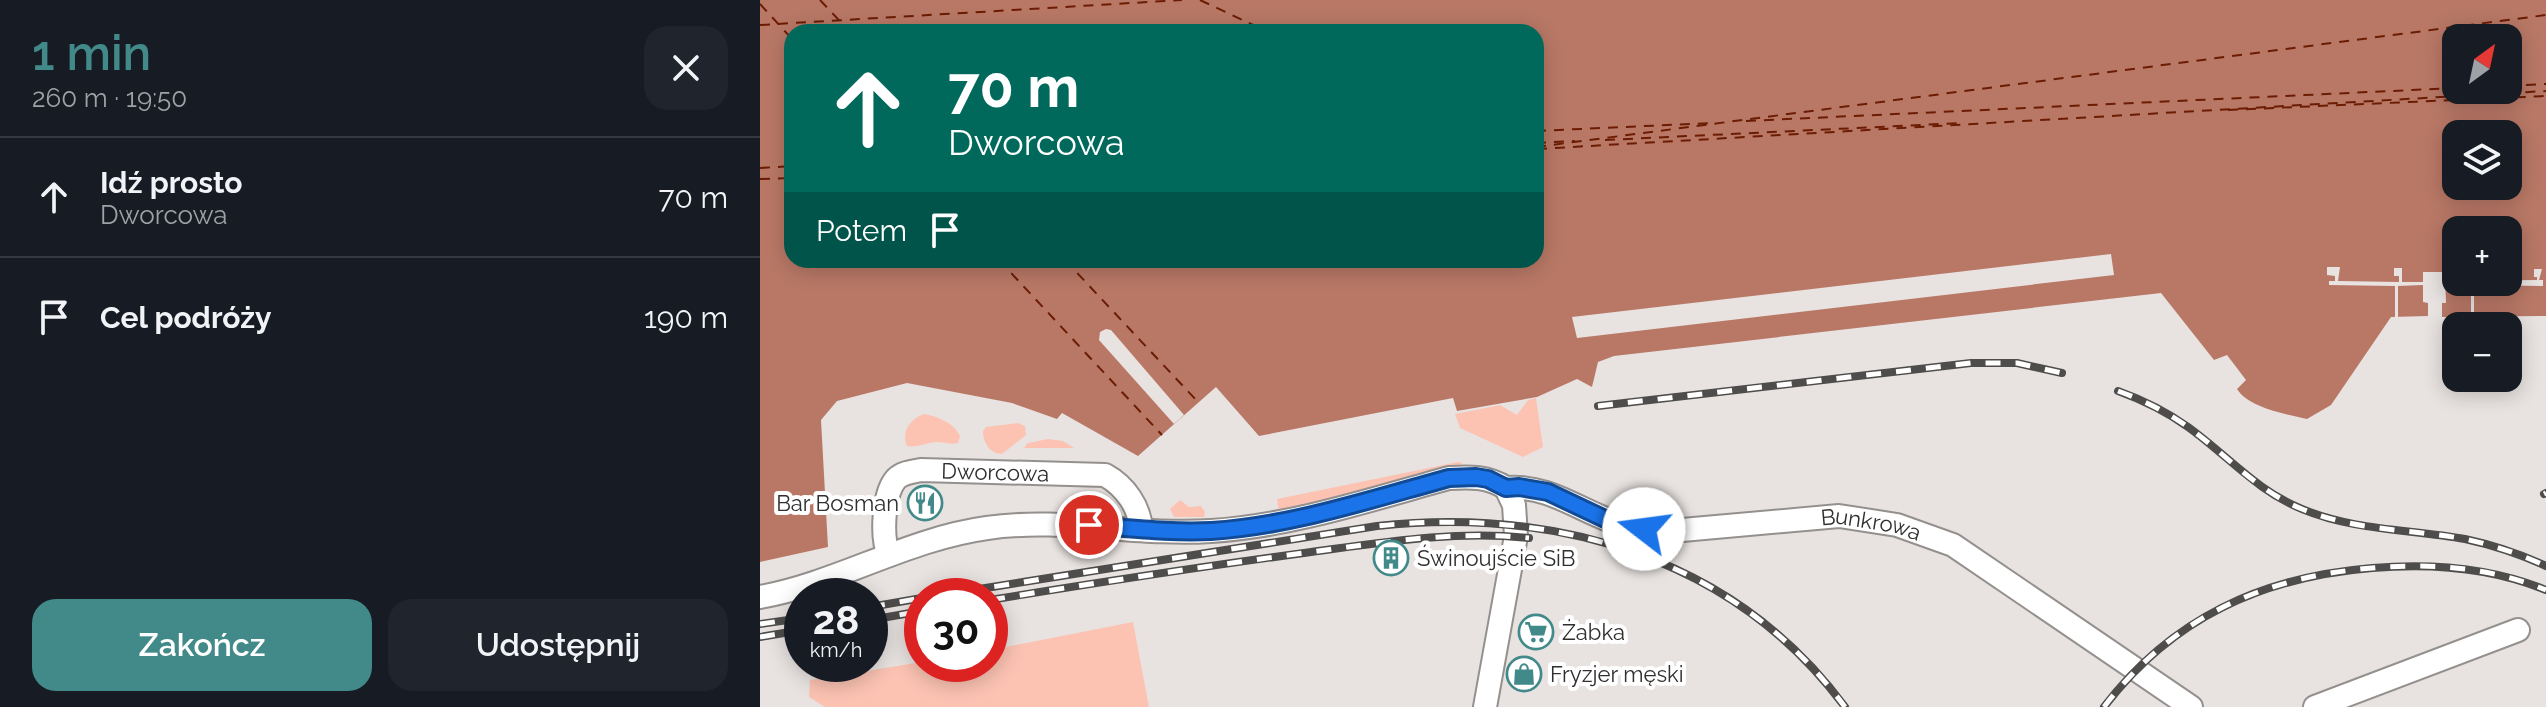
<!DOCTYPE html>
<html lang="pl">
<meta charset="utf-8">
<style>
:root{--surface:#171b24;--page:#20242c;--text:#f1f3f6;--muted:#9ea1a6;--line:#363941;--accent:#428a89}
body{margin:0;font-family:Raleway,sans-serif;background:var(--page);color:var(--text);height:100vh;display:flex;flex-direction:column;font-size:30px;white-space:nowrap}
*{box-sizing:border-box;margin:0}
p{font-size:26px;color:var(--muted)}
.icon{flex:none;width:44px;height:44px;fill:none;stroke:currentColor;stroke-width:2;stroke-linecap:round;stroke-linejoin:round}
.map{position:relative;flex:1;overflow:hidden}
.drawer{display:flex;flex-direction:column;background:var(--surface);width:760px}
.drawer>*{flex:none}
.banner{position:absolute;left:24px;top:24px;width:760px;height:244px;border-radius:24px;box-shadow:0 4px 20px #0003;background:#00695c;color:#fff;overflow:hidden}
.needle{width:52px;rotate:33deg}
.controls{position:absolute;left:1682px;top:24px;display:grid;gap:16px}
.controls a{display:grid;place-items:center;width:80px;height:80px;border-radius:16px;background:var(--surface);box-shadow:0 4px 20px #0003;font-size:40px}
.speed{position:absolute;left:24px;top:578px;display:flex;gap:16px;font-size:40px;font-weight:700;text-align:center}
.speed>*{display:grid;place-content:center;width:104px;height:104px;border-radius:50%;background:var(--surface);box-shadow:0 4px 20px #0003;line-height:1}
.speed small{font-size:20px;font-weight:400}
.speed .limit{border:12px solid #d22;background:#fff;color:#111}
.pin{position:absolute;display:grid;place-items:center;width:68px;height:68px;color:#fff;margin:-34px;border:4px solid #fff;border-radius:50%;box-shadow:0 2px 8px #0007}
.me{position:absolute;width:88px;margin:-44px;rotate:285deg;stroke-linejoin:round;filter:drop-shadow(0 0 6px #0008)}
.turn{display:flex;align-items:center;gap:28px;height:168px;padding:0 32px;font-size:36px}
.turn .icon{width:104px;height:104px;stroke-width:2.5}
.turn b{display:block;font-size:56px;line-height:68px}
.then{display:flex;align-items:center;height:76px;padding:0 32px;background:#0003;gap:16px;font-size:30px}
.round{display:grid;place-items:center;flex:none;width:84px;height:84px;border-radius:24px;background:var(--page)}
.head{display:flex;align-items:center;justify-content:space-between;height:136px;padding:0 32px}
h1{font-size:48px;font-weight:600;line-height:60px;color:var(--accent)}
.primary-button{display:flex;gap:16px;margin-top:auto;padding:16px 32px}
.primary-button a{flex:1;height:92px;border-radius:24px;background:var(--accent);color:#fff;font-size:32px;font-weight:600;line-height:92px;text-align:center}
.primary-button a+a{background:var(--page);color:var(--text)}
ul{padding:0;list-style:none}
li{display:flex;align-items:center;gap:24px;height:120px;padding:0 32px;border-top:2px solid var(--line)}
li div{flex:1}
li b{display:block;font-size:30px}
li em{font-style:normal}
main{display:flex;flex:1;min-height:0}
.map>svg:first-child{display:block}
</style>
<main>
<section class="drawer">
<div class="head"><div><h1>1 min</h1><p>260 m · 19:50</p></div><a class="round"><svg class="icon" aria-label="close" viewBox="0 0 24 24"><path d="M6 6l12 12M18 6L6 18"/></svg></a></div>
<ul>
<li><svg class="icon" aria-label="ahead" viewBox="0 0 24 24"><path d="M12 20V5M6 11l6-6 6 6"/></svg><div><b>Idź prosto</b><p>Dworcowa</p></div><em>70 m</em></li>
<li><svg class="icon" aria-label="arrive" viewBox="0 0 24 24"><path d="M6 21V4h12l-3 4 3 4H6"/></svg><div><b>Cel podróży</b></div><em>190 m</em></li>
</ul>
<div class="primary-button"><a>Zakończ</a><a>Udostępnij</a></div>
</section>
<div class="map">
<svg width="1786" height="707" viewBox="0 0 1786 707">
<rect width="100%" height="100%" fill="#e8e3e1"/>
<!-- green -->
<g fill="#fcc3b3">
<polygon points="776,398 783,447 763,457 700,428 695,414 740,405 757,415 768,400"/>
<path d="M164,414C177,416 194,423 200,436L198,443C190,445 185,442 176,442C165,443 157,448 147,446C141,432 150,419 164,414Z"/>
<path d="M258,423L265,426L266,435L242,454C230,454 223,443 223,431L226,427Z"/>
<polygon points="288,439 303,441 314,448 264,448 268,443"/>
<polygon points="698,462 702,463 701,466 519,513 517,499"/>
<polygon points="420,500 429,507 441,506 445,512 444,517 414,517 410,509"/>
<polygon points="373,622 389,707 65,707 49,697 50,680 162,662 162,664 230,664 230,650"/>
</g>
<!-- water -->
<path fill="#b97866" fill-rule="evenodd" d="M0,0H1786V316L1682,317V303H1686L1685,272H1663V302L1668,303V316L1631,317L1571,405L1547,419C1526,414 1489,408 1477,389L1486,380L1467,355L1454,360L1401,293L854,356L838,362L832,387L817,379L777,397L697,411L693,398L499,436L456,387L378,456L302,413L297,419L252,403L147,383L77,401L61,420L68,547L0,562ZM32,32H776V260H32ZM1696,38H1748V90H1696ZM1696,134H1748V186H1696ZM1696,230H1748V282H1696Z"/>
<!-- pier -->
<g fill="#e8e3e1">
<polygon points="1351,254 1354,275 817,338 812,317"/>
<polygon points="1567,267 1580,267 1578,281 1639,282 1639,276 1634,276 1634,268 1642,268 1642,282 1663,282 1663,285 1638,286 1638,317 1635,317 1635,286 1569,285 1569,281 1575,281 1575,276 1567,275"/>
<polygon points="1774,269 1782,269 1779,280 1783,280 1783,286 1714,285 1714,317 1711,316 1711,285 1685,285 1685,281 1777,280 1777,277 1774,277"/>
<polygon points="346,329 351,330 424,415 414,424 339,340 340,332"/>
</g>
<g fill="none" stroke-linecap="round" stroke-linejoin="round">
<!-- ferry -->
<g stroke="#6b1c03" stroke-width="2" stroke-dasharray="10 8" stroke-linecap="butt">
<polyline points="60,0 90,32"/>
<polyline points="440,0 508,32"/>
<polyline points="0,4 32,39"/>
<polyline points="0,25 422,0"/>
<polyline points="1748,86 1786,84"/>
<polyline points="1468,110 1786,96"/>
<polyline points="986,121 1696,88"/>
<polyline points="776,131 952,123"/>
<polyline points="845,140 1202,123"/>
<polyline points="776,143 815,141"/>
<polyline points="776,147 1786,15"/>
<polyline points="777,149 1786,91"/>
<polyline points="0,168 32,166"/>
<polyline points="0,179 32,178"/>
<polyline points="239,260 402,435"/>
<polyline points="305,260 438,402"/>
</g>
<!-- minor casing -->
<g stroke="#94908e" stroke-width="26">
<g id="minor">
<path id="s1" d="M746,488C792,484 824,515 866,526C880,530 896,530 911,531L1079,516L1137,525L1193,545L1431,707"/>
<path id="s2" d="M129,555C121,538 123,494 136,479C143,472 152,472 161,470L345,475C365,486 380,507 381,530"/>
<path d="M0,597C78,583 147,539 227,528C302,517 376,536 451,531C532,526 612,499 689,478C710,477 727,476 746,488"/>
<polyline points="725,707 756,536 754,505 746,488"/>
<polyline points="1555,707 1758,630"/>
</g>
</g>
<!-- minor -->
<use href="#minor" stroke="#fff" stroke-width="22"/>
<!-- rail casing -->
<g stroke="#4e4d4c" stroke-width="8">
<g id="rail">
<path d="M1358,391C1383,400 1407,412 1428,427C1467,455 1497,491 1542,509C1595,531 1650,529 1705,539C1733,545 1760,554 1786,566"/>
<polyline points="838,406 1211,363 1257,363 1302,373"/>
<polyline points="1784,494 1786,493"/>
<path d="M175,596L617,526C796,507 974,557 1085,707"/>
<path d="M230,600C335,583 439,567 544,553C619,543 693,530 769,538"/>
<polyline points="110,607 162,598"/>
<polyline points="110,620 162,611"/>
<polyline points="0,624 42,618"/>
<polyline points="0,637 42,630"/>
<path d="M1344,707C1412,618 1502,577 1612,568C1672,563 1730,567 1786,590"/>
</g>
</g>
<!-- rail -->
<use href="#rail" stroke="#fff" stroke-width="5" stroke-dasharray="15" stroke-linecap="butt"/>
</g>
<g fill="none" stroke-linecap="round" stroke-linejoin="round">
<!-- route casing -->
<g stroke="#114b97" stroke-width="20">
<path id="route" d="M329,525C370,528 410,533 451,531C531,526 612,499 689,478L716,477L728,479L746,488L759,487L788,492L845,519L884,529"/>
</g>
<!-- route -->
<use href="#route" stroke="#1a73e8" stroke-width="14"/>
</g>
<!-- icons -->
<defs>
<g id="restaurant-ring" transform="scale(1.8)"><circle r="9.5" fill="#fff" stroke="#428a89" stroke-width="1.5"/><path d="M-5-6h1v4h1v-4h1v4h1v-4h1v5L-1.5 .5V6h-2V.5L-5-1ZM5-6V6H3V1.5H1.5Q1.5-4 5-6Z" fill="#428a89"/></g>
<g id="building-ring" transform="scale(1.8)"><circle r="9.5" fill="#fff" stroke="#428a89" stroke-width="1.5"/><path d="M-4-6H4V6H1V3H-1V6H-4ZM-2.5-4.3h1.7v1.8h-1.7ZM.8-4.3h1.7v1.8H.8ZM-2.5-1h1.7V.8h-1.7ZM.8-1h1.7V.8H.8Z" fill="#428a89"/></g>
<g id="supermarket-ring" transform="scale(1.8)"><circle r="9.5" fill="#fff" stroke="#428a89" stroke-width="1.5"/><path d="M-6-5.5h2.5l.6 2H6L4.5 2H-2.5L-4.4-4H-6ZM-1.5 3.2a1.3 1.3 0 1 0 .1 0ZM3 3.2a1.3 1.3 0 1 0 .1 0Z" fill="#428a89"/></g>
<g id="shop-ring" transform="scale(1.8)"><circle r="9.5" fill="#fff" stroke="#428a89" stroke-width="1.5"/><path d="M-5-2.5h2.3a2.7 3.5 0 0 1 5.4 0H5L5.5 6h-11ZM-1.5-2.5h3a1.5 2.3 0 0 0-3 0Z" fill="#428a89"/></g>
</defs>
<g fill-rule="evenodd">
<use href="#restaurant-ring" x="165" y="503"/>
<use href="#building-ring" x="631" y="558"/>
<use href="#supermarket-ring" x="776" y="632"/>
<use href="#shop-ring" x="764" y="674"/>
</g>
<g text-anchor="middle" stroke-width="8" stroke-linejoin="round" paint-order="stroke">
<!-- street labels -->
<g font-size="22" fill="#302f2e" stroke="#fff">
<text dy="8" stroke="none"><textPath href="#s2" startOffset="180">Dworcowa</textPath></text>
<text dy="8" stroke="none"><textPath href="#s1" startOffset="374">Bunkrowa</textPath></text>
</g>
<!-- poi labels -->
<g font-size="22" fill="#302f2e" stroke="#fff" text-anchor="start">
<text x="139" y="511" text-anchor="end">Bar Bosman</text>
<text x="657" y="566">Świnoujście SiB</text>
<text x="802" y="640">Żabka</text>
<text x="790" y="682">Fryzjer męski</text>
</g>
</g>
</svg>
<div class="controls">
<a><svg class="needle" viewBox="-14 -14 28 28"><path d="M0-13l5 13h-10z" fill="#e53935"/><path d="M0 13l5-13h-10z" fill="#9ea1a6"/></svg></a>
<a><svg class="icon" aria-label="layers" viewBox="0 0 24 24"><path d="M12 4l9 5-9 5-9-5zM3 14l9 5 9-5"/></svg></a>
<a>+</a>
<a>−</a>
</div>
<div class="speed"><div>28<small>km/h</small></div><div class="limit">30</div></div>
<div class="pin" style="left:329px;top:525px;background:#d93025"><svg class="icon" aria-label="arrive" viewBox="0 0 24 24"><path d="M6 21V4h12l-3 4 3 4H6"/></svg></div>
<svg class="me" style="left:884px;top:529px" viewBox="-20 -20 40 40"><circle r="19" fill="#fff"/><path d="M0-13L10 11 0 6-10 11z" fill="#1a73e8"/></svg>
<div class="banner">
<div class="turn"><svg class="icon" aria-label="ahead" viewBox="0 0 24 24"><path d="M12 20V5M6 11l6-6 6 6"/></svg><div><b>70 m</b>Dworcowa</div></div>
<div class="then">Potem<svg class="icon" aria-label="arrive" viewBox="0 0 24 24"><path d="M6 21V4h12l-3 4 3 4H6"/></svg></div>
</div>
</div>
</main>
